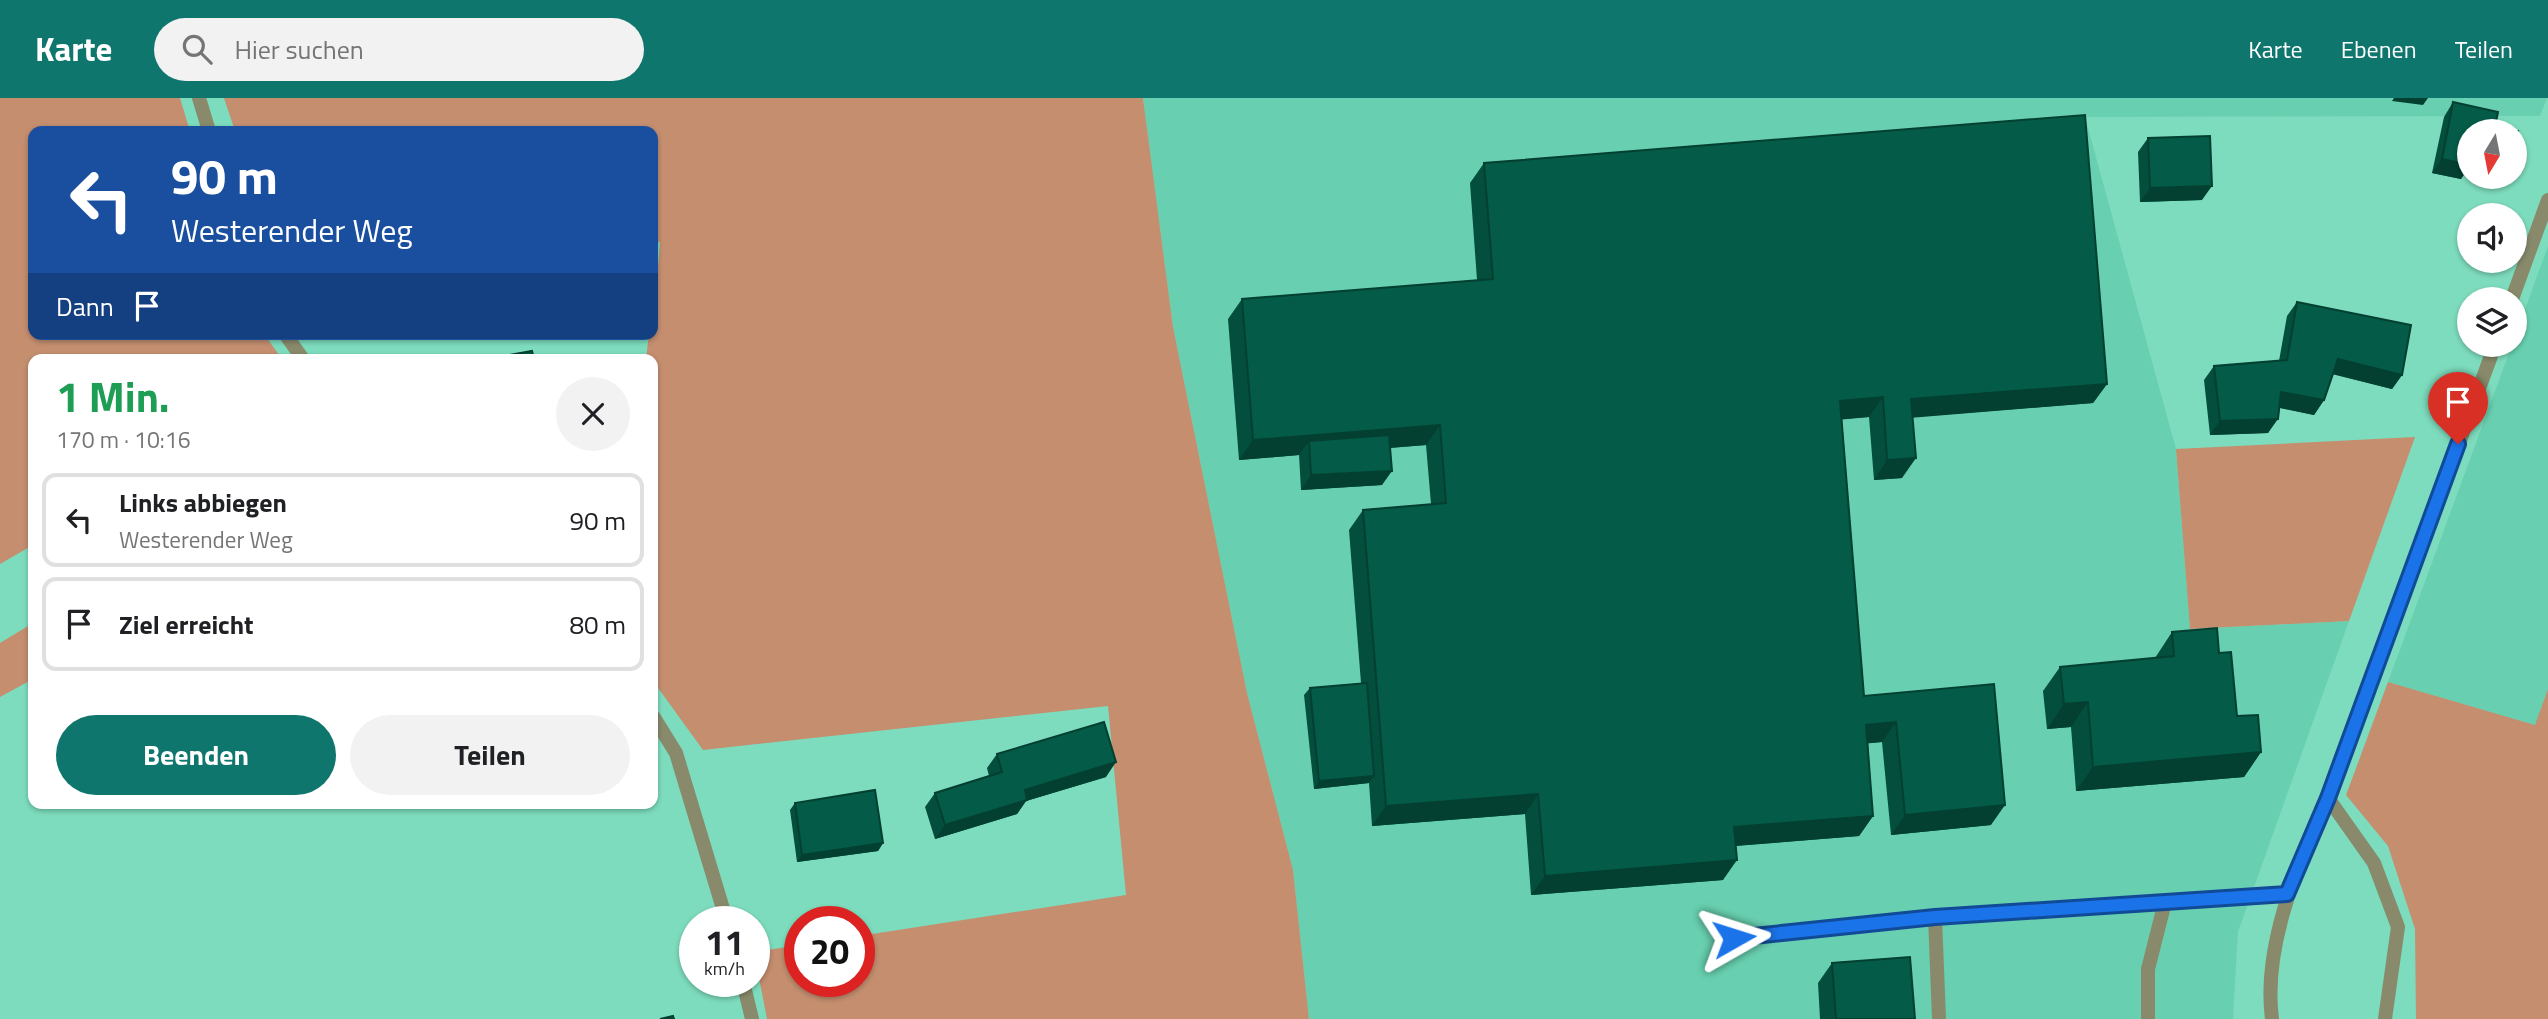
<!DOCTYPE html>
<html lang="de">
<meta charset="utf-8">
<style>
:root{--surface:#fff;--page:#f2f2f2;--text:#202124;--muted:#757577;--line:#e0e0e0;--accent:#0f766e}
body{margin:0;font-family:"Titillium Web",sans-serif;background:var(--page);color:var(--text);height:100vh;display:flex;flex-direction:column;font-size:26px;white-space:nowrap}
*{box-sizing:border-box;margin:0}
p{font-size:23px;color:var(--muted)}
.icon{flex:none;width:38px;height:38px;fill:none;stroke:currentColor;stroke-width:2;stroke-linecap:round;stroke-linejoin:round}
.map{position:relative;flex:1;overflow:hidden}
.side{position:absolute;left:28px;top:256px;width:630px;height:455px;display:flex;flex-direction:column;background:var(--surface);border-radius:14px;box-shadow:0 2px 5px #0004}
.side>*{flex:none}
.hud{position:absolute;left:28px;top:28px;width:630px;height:214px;border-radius:14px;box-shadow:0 2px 5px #0004;background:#1a4fa0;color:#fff;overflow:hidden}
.needle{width:46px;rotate:190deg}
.buttons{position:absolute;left:2457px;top:21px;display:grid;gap:14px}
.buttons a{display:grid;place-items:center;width:70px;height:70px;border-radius:50%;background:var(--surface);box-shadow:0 2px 5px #0004;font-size:35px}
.speed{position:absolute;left:679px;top:808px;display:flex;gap:14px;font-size:35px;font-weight:700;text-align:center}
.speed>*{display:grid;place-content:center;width:91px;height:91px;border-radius:50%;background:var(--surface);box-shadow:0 2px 5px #0004;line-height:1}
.speed small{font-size:18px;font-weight:400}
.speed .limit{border:10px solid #d22;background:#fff;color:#111}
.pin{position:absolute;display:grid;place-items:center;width:60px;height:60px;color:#fff;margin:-72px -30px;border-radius:50% 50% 50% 0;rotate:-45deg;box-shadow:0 0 7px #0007}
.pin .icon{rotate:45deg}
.me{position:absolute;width:77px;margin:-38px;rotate:84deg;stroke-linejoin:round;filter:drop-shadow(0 0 5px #0008)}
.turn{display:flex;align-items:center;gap:24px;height:147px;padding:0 28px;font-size:32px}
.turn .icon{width:91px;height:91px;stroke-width:2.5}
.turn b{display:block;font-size:49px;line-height:60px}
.then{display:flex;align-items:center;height:66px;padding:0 28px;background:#0003;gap:14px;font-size:26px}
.round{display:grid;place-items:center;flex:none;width:74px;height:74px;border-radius:37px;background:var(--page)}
.overview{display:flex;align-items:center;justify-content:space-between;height:119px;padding:0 28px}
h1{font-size:42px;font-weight:700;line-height:52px;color:#1e9e55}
.cta{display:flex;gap:14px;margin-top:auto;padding:14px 28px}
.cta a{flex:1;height:80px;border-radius:42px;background:var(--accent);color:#fff;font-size:28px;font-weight:700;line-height:80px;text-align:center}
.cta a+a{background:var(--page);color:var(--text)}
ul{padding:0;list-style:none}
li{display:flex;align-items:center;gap:21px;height:94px;margin:0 14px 10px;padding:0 14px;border:4px solid var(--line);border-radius:14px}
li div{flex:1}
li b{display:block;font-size:26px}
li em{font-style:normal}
header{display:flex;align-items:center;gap:42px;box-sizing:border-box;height:98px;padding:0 35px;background:var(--accent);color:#fff}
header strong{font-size:33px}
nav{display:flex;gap:38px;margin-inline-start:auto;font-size:24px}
.search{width:490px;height:63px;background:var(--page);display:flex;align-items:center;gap:18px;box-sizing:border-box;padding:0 24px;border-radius:38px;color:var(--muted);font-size:26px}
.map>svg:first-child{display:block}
</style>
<header>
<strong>Karte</strong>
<div class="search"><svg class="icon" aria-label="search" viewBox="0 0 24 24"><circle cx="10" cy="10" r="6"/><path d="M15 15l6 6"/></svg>Hier suchen</div>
<nav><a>Karte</a><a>Ebenen</a><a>Teilen</a></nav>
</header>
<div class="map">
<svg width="2548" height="921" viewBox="0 0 2548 921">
<rect width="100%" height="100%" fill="#7ddcbd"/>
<!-- built -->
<g fill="#68d0b0">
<polygon points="1143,0 2547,0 2540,18 2085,19 2176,351 2190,531 2349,523 2238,834 2233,921 1309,921 1293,772 1247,595 1173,229"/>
<polygon points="2548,148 2548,631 2388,584 2512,247 2515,247 2515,239"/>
</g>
<!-- green -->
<g fill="#c48e6f">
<polygon points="0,0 180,0 190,33 33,33 33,236 264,236 282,261 33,261 33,447 0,466"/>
<polygon points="224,0 1143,0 1173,229 1247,595 1293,772 1309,921 767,921 754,854 800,847 800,884 859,884 859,838 1126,797 1108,608 703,652 653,583 653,261 646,261 649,236 653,236 660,144 653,145 653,33 235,33"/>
<polygon points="2415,339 2349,523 2190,531 2176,351"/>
<polygon points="33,525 33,581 0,599 0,545"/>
<polygon points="2388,584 2535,627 2548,591 2548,921 2416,921 2415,831 2388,748 2346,697"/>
</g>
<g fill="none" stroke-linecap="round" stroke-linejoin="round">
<!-- service -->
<g stroke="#888a6b" stroke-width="14">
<polyline points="2328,700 2374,765 2398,829 2385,921"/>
<polyline points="1935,819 1939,921"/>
<polyline points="1734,840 1935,819 2287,796"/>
<polyline points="2148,921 2148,871 2165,804"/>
</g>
<!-- minor -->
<g stroke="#888a6b" stroke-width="14">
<polyline points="199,0 209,33"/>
<polyline points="2512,201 2548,102"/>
<polyline points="285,236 303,261"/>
<polyline points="653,618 676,655 727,824"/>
<polyline points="743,884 752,921"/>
<path d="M2272,921C2260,830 2318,728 2349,644C2398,512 2446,379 2495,247"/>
</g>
</g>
<!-- wall -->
<g fill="#034e3d">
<polygon points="2453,4 2469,33 2469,69 2461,81 2432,75 2444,19"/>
<polygon points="2148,40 2202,102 2140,104 2138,54"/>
<polygon points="1484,65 2107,286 2093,305 1913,319 1902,380 1874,382 1869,319 1842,321 1864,598 1994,586 1991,727 1891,737 1882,644 1868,645 1873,718 1859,738 1736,748 1723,782 1531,797 1525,716 1372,728 1369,685 1314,691 1304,597 1310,590 1361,585 1349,432 1363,412 1431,406 1426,347 1390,350 1382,387 1301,392 1299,357 1239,362 1228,221 1242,201 1477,182 1470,85"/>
<polygon points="2297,204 2402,277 2392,291 2333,276 2324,302 2314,317 2280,310 2268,335 2210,337 2204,282 2214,268 2279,263 2287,218"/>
<polygon points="2172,534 2219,555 2237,618 2261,654 2244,679 2076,693 2071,629 2047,631 2043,593 2060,569 2155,560"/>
<polygon points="997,656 1106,679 1026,703 1017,716 935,741 925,709 935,695 989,678 987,670"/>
<polygon points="795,705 883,745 878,753 797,764 790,712"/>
<polygon points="1832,865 1915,921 1820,921 1818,885"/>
</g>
<!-- shaded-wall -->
<g fill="#034032">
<polygon points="2394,0 2428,0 2423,7 2392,3"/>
<polygon points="2442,61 2469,67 2469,69 2461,81 2432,75"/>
<polygon points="2212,88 2202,102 2140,104 2150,90"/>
<polygon points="2338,261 2402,277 2392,291 2328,275"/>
<polygon points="2107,286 2093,305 1897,321 1911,301"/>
<polygon points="2281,294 2324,302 2314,317 2272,308"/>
<polygon points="1883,299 1869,319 1826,323 1840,303"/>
<polygon points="2278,321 2268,335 2210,337 2220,323"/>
<polygon points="1440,327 1426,347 1310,356 1309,343 1299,357 1239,362 1253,342"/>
<polygon points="1916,360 1902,380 1874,382 1887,362"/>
<polygon points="1392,373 1382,387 1301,392 1311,377"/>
<polygon points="2088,604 2071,629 2047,631 2064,606"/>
<polygon points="1896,624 1882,644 1852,647 1866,627"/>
<polygon points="2261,654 2244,679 2076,693 2093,669"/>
<polygon points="1116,664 1106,679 1026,703 1017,716 935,741 945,727 1025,692"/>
<polygon points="1374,678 1369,685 1314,691 1319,683"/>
<polygon points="1538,696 1525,716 1372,728 1386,708"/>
<polygon points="2005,707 1991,727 1891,737 1905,717"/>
<polygon points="1873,718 1859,738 1720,749 1734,729"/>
<polygon points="883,745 878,753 797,764 802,757"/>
<polygon points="1737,762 1723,782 1531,797 1545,778"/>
</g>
<!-- building -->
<g fill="#045b47" stroke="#034032" stroke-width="2">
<polygon points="2453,4 2498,14 2495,29 2518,33 2515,48 2515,33 2469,33 2469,67 2442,61"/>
<polygon points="2085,17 2107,286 1911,301 1916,360 1887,362 1883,299 1840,303 1864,598 1994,586 2005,707 1905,717 1896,624 1866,627 1873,718 1734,729 1737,762 1545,778 1538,696 1386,708 1363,412 1446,405 1440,327 1253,342 1242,201 1493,181 1484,65"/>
<polygon points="2210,38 2212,88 2150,90 2148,40"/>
<polygon points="2297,204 2411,227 2402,277 2338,261 2324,302 2281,294 2278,321 2220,323 2214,268 2287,262"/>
<polygon points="532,253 534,261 487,261"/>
<polygon points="1389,337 1392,373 1311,377 1309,343"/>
<polygon points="2217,530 2219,555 2231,554 2237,618 2258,617 2261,654 2093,669 2088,604 2064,606 2060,569 2174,558 2172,534"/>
<polygon points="1367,585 1374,678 1319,683 1310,590"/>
<polygon points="1104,624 1116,664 1025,692 1027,702 945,727 935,695 1002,674 997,656"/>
<polygon points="875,692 883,745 802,757 795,705"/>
<polygon points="1910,859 1915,921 1836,921 1832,865"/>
<polygon points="673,918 674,921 660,921"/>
</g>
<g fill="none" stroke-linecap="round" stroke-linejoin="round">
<!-- route casing -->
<g stroke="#114b97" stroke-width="18">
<polyline id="route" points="1734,840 1935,819 2287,796 2328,700 2458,346"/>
</g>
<!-- route -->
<use href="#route" stroke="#1a73e8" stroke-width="12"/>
</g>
</svg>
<div class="buttons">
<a><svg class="needle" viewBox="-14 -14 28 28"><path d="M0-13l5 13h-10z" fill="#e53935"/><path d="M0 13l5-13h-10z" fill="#757577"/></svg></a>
<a><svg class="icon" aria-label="sound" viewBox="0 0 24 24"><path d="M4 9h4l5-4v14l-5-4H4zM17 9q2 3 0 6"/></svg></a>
<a><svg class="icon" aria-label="layers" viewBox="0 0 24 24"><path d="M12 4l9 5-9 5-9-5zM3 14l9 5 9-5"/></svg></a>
</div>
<div class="speed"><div>11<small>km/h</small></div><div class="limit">20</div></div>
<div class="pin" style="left:2458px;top:346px;background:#d93025"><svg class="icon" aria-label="arrive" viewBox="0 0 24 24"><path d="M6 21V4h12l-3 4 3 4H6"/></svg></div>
<svg class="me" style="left:1734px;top:840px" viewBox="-20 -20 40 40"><path d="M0-17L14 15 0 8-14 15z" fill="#1a73e8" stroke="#fff" stroke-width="4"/></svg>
<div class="hud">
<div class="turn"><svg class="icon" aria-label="left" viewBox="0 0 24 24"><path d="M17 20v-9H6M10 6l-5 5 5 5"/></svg><div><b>90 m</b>Westerender Weg</div></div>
<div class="then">Dann<svg class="icon" aria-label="arrive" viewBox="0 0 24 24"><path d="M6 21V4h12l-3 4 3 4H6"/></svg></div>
</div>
<section class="side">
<div class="overview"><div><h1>1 Min.</h1><p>170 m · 10:16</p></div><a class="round"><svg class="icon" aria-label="close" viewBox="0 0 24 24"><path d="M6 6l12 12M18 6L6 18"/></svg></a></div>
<ul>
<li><svg class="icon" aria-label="left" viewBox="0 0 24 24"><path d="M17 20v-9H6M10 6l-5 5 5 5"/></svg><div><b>Links abbiegen</b><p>Westerender Weg</p></div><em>90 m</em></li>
<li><svg class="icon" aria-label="arrive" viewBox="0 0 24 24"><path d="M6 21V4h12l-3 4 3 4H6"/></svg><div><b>Ziel erreicht</b></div><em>80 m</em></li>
</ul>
<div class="cta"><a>Beenden</a><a>Teilen</a></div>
</section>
</div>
